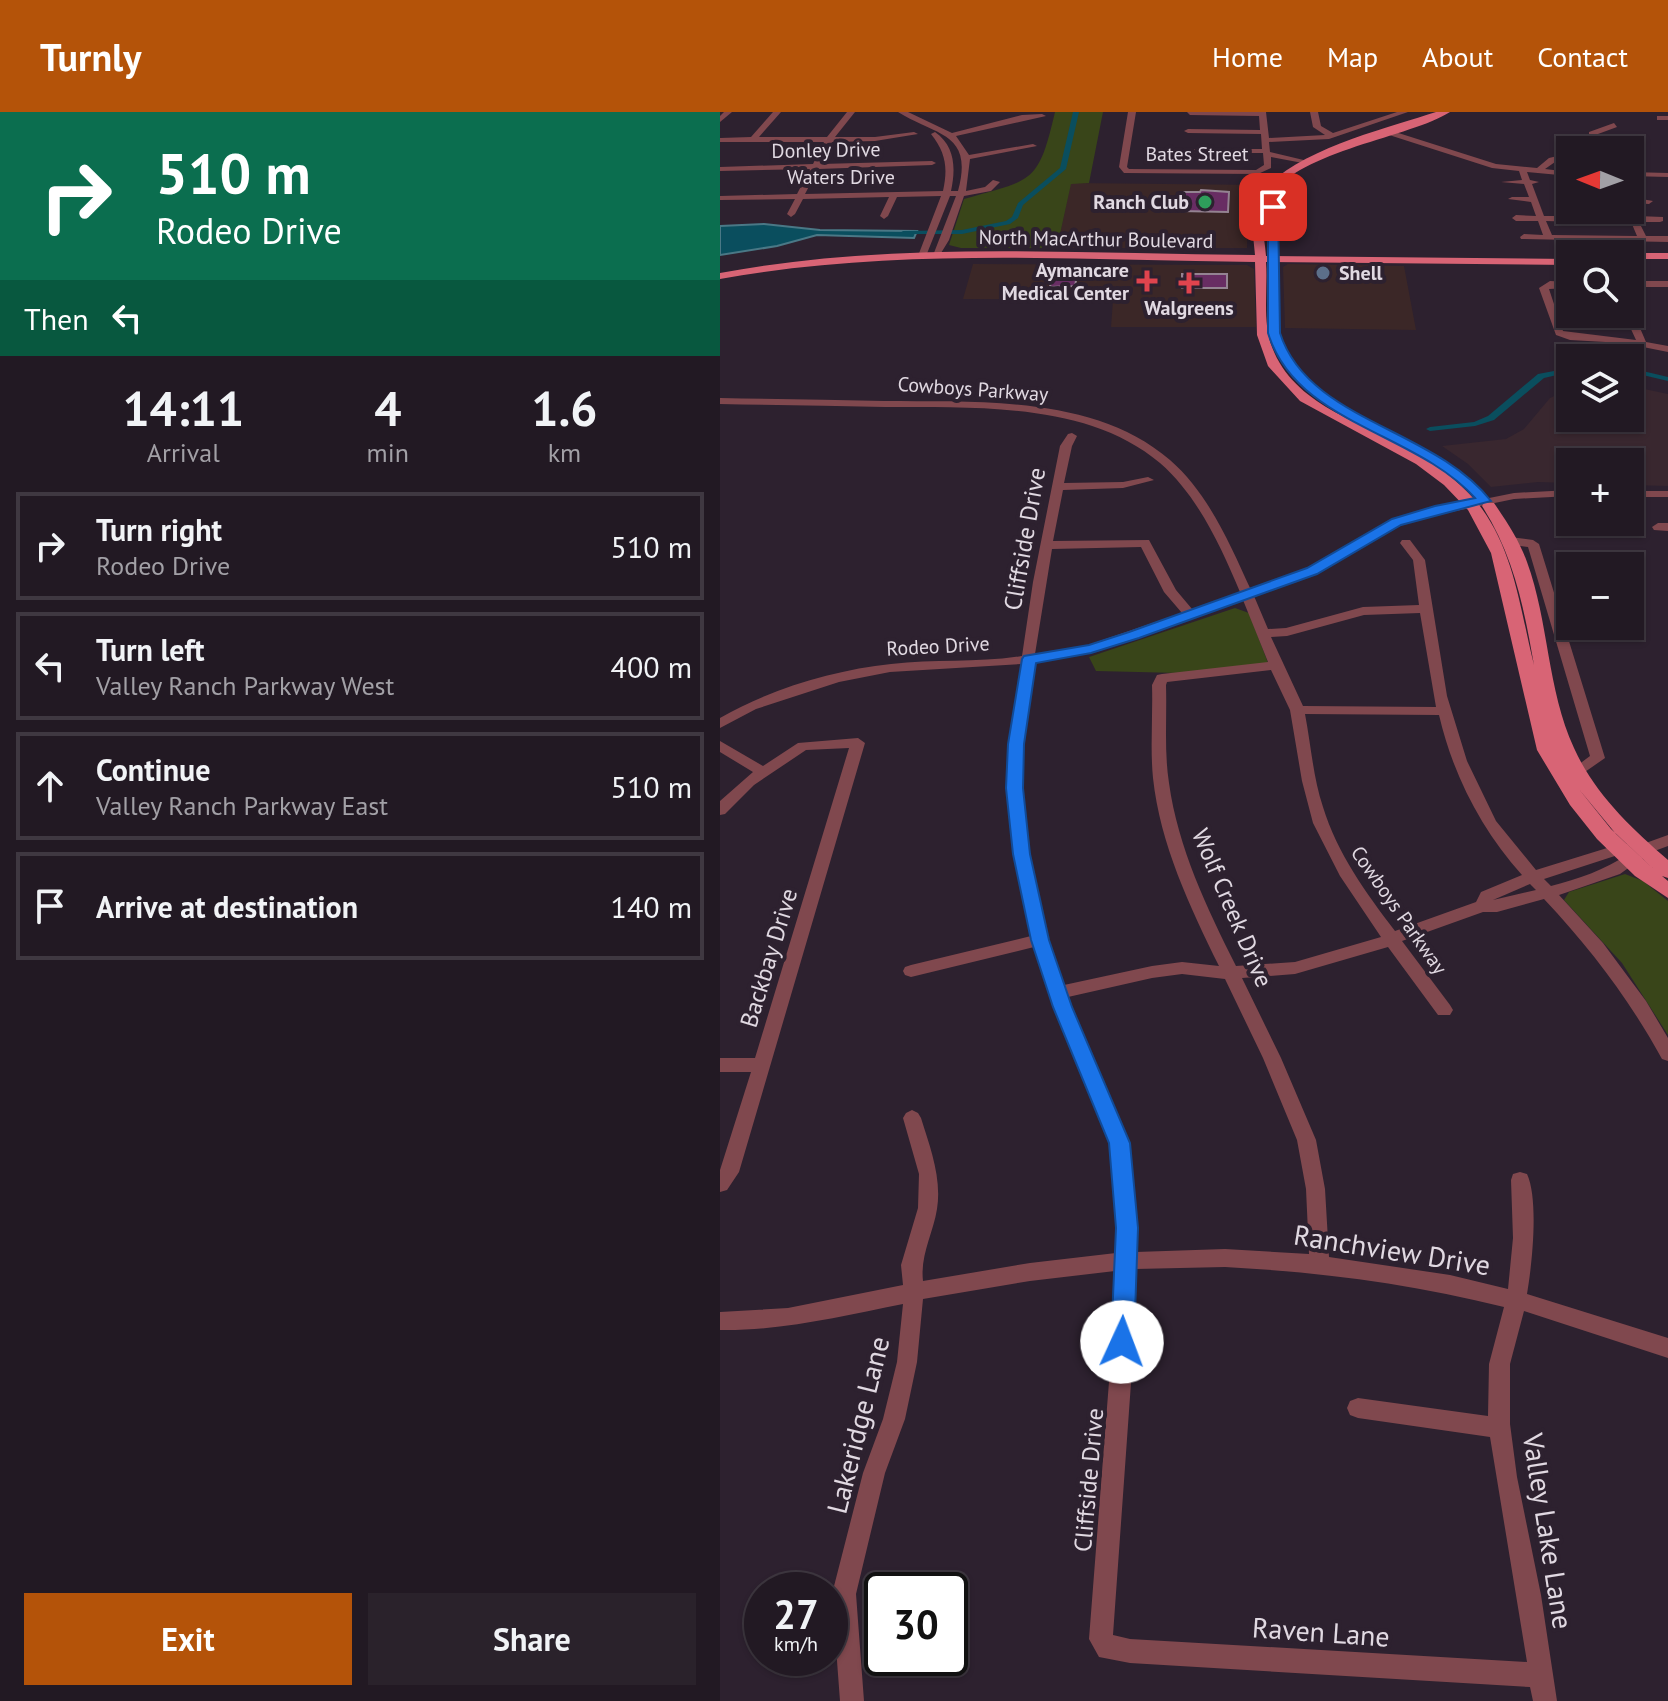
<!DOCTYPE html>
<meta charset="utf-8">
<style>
:root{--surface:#221923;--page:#2a222b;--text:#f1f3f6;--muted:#a2a0a6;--line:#3f3841;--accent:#b45309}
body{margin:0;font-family:"PT Sans",sans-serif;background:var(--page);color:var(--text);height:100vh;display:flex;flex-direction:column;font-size:30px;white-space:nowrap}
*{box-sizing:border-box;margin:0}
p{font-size:26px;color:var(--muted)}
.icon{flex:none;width:44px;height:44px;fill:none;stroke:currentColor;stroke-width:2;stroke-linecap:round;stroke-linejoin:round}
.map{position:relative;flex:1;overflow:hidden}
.drawer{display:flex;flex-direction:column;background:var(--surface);width:720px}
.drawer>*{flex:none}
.top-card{background:#0b6e4f;color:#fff;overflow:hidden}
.needle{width:52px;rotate:271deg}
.tools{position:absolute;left:836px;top:24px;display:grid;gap:16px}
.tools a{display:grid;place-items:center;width:88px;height:88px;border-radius:0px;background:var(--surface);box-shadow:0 2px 6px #0004,0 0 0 2px var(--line);font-size:40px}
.speed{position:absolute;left:24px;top:1460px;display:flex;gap:16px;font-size:40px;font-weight:700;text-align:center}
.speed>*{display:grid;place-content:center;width:104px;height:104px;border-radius:50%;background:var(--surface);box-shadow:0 2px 6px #0004,0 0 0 2px var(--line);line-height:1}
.speed small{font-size:20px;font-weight:400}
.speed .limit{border:4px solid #111;border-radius:12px;background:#fff;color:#111}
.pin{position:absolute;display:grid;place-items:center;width:68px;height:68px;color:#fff;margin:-34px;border-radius:16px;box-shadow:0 4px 12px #0006}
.me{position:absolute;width:88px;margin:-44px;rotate:2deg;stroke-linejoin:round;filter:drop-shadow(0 0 6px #0008)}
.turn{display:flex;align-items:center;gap:28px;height:168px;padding:0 24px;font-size:36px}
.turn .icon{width:104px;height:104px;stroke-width:2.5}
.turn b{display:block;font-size:56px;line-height:68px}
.then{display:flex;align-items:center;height:76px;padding:0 24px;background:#0003;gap:16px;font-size:30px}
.eta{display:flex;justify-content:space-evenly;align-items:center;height:136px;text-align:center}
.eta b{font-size:48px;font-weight:700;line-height:56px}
.action{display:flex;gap:16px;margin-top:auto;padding:16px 24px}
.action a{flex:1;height:92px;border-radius:0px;background:var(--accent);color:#fff;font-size:32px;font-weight:700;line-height:92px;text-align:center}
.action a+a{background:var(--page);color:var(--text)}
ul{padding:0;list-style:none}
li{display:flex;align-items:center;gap:24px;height:108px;margin:0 16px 12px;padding:0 8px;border:4px solid var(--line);border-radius:0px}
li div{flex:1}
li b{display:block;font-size:30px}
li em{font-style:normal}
header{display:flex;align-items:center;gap:48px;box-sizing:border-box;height:112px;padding:0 40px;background:var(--accent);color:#fff}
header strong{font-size:38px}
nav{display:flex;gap:44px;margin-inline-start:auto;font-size:28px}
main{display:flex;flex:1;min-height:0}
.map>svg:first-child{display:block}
</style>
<header>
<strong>Turnly</strong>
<nav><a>Home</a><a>Map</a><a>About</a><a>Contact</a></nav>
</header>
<main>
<section class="drawer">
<div class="top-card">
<div class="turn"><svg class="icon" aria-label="right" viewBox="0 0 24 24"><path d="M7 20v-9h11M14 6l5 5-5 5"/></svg><div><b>510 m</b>Rodeo Drive</div></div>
<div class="then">Then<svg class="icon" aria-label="left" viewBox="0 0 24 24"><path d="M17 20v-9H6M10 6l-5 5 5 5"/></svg></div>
</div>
<div class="eta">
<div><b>14:11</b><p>Arrival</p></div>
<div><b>4</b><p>min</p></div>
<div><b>1.6</b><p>km</p></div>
</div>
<ul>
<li><svg class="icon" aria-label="right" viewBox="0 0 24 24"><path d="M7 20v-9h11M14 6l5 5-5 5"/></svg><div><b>Turn right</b><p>Rodeo Drive</p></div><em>510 m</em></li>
<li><svg class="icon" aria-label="left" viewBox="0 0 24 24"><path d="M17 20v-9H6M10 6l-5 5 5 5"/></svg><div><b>Turn left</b><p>Valley Ranch Parkway West</p></div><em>400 m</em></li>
<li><svg class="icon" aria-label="ahead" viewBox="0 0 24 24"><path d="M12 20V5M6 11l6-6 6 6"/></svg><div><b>Continue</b><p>Valley Ranch Parkway East</p></div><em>510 m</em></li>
<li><svg class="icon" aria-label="arrive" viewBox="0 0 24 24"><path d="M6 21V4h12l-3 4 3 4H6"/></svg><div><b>Arrive at destination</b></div><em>140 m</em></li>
</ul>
<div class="action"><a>Exit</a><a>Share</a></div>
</section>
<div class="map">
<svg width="948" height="1589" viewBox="0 0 948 1589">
<rect width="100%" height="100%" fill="#2d212f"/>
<!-- commercial -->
<g fill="#3b2727">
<polygon points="351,71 543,73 528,102 527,136 337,136"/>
<polygon points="253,152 527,153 534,157 536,215 391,215 393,188 243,187"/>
<polygon points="568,152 684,154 696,218 565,216 563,155"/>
</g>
<!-- education -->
<polygon fill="#39272f" points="910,274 948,282 948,374 910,373 910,350 850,350 850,371 818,370 771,375 748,352 722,334 786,327 804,317 830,286 850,277 850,306 910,306"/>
<!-- green -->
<g fill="#394519">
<path d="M335,0H383L369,71L351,72L337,136H241L229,133L244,87C313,67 318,73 335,0Z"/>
<polygon points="515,496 529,501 548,551 459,561 376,559 369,545"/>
<polygon points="905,762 923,769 948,789 948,923 902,851 844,788 849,780"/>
</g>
<!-- water -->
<polygon fill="#0a4e5e" stroke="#4a7886" stroke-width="2" points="44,112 100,118 197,119 194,126 97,123 57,134 0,143 0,114"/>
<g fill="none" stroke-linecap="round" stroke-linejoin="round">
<!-- canal -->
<g fill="#0a4e5e" fill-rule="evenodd">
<polygon points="353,0 359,0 346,57 303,93 298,106 290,112 242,122 181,122 180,121 183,119 242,118 286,109 292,105 298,91 340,56"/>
<polygon points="850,256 850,260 824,266 774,308 755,314 710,319 706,317 710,315 754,310 768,304 818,262"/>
<polygon points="910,256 948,265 948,269 910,260"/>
</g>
</g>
<!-- building -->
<g fill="#682d63" stroke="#948392" stroke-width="2">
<polygon points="481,78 509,80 508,100 461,99 464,80 480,80"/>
<polygon points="333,158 358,158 355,174 330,175"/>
<rect x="462" y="162" width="45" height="14"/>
</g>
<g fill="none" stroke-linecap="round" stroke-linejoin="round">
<!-- minor -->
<g fill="#80484e" fill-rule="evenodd">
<polygon points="4,0 12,0 0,10 0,4"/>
<path d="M53,0H61L39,25H107L127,0H135L115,25H155L194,20L198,22L155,29L112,30L101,52L212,49L216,51L212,53L98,57L85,82L223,79C228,56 226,41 211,22L215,20C235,34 236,56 231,79H238C254,20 216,24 178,0H188L232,21L302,3L322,2L326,4L236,24L249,43L313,32L317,34L250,47L246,79L265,75L273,68L280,70L271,79L244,84L229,128L218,146H212L236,84H230L206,144L202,147L198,144L221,84L177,85L168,104L164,107L160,104L169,85L83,87L75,102L71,105L67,102L75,87L0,88V84L77,82L90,57L0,59V55L93,52L104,30H0V26L31,25Z"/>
<polygon points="408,0 416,0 407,55 409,57 536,58 544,53 543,41 467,41 463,39 467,37 542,37 541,22 468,21 464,19 468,17 540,18 539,4 470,3 467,0 546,0 549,26 605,23 593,15 590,0 598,0 601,14 613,21 677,0 688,0 609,27 549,30 550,40 592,50 588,52 551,45 551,56 538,62 404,61 399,55"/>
<rect x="937" y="4" width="11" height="4"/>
<polygon points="894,11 897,15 878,22 886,26 886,30 898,30 907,26 910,30 900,34 880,34 876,38 867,38 878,28 869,24 869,20"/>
<polygon points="669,18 776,52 817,56 829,46 850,41 850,45 835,50 825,57 850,60 850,64 807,60 810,68 819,70 812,72 824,104 860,104 864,107 860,110 826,109 832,123 917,124 906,98 910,98 910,95 917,104 943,105 943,109 940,110 919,110 926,124 948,124 948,130 801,127 800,125 804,122 823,123 818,109 796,109 792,106 796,103 816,104 811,90 788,87 792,85 809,85 804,72 781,70 802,68 799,59 772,56 666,22"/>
<polygon points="910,60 948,61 948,65 910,64"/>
<polygon points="910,85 933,89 929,92 910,91"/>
<polygon points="830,169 850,170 850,176 829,177 843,219 916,228 904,202 910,202 910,199 914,202 926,230 948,234 948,240 903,231 850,228 836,223 819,176"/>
<rect x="910" y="169" width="38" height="6"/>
<path d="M0,286C55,287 110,288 164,289C258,290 375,283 450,348C488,381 510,432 530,476L588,456L665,411L690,402L794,381L850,378V384L794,387L697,407L673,417L596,462L534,484L548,517L566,516L643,495L699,493L693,448L680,431L682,428H690L705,448L727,584L747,649L776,709L816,758L900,732H923L948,723V734L929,741L900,762L839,783L883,831L926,889L948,926V949L942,947C909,887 871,837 824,787L777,800H763L682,829L730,893L733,898L730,903H718L668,835L575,862L522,866L561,946L596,1028L605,1077L609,1145L730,1163L788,1177L793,1126L791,1068L793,1062L800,1060L807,1062C819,1088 812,1153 807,1182L948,1226V1246L804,1199L790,1252V1312L797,1365L821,1483L837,1589H813L810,1575L410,1551L379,1545L369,1527L390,1257L395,1159L310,1169L203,1187L197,1250L185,1307L165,1361L136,1482L144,1589H120L112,1482L143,1361L163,1307L177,1250L183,1192C122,1204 62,1219 0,1218V1200L68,1196L183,1173L181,1153L198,1096L199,1062L183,1006L186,1001L192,998L198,1001L201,1006C210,1035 222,1066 217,1097C213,1122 200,1143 203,1169L310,1151L396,1141L395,1068L390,1031L334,895L314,835L191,865L185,863L183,859L185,855L191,853L311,824C300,775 288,726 287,676C285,635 295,593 301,552L170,560L119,570L36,597L0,616V606C50,577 114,558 171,552C215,547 259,551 302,544L313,470L340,334L348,322L352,321L357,324L352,334L344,371L403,370L428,365L434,368L403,376L343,378L333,429L429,428L456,478L472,497L520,480C501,435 478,384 440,351C367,289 255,296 165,295C110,294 55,293 0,292ZM421,435L444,480L462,501L368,533L315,542L332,437ZM523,488L548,550L442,562L437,563L432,573C433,604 430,635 433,666C440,732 470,795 499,854L462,850L432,854L344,873C322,811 302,741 301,674C301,632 309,591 314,550L376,540ZM700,501L716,595L583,594L551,525L567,524L644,503ZM551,558L570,598L582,669L593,711L620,764L661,825L575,850L516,854C487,796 458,736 449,671C444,639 447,606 446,573L447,570ZM585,602L719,603C733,663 761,717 802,763L761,780L756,790L675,819C646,781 617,741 603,695C593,665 591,633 585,602ZM901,742H908C885,758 858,767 831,774L824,767ZM810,772L816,778L773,788ZM462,862L505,867L543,946L577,1028L586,1077L589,1142L505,1137L416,1140L413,1068L408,1031L348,885L432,866ZM505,1155C600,1160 692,1172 784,1195L769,1252L768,1304L638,1286L630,1289L627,1296L630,1303L638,1306L770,1325L807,1550L410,1527L393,1523L412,1257L415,1157Z"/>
<rect x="910" y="379" width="38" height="6"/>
<polygon points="938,411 948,411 948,419 934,418 932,415"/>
<polygon points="790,425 813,428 819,432 885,646 862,662 852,662 850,659 870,644 808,435 786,432 784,429"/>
<polygon points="138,626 145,631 19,1060 7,1078 0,1080 0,1058 31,960 0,960 0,946 35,946 129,636 86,638 34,673 5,702 0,703 0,689 33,660 0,640 0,629 43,654 78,631"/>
</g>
<!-- major -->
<g fill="#d86475" fill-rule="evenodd">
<path d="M716,0H730C688,27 565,40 545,94C540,108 545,129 546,144L850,147V153L546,150C548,177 542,209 552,235C574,293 640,310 690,336C714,350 737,368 756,389C794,435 800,497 814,553C804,496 794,444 762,394L764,391H774C787,410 799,428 807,450C829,510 827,577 854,636C874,681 911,716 948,748V766L942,764L948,769V786L915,764L877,727L850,693L817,638L771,441L748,398L724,373L696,352L580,289L548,254L537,223L535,150C357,148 176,135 0,167V161C176,128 357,142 535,143C534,129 530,109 535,94C553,43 668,16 716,0ZM858,676L896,722L938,761L891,717Z"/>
<polygon points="910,141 948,141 948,147 910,147 910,142 906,142"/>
</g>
</g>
<!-- route -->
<path fill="#1a73e8" stroke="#114b97" stroke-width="2" d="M553,92L558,95L560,221C588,309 714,316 771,389L681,413L597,462L419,526L371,541L316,551L304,632L303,676L310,742L329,828L352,895L410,1031L418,1116L414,1230L411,1238L402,1241L394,1238L391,1230L396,1116L389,1031L333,895L311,828L293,742L286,676L288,632L302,547L304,544L369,533L409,520L587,456L672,407L715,394L755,386C696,320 576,312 548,221V95Z"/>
<!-- markers -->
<circle fill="#2e9e5b" stroke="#2d212f" stroke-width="3" cx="485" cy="90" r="8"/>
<circle fill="#5c6f8a" stroke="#2d212f" stroke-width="3" cx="603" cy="161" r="8"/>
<g fill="#e0444e" stroke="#2d212f" stroke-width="3">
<path d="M423 157h8v8h8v8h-8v8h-8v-8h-8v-8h8z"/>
<path d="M465 159h8v8h8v8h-8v8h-8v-8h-8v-8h8z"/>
</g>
<g text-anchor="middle" stroke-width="8" stroke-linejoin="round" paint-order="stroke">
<!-- far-street labels -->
<g font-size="20" fill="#e1d9e2" stroke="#2d212f">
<text transform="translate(106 38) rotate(-1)" y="7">Donley Drive</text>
<text x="477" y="49">Bates Street</text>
<text x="121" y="72">Waters Drive</text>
<text transform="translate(376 127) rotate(1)" y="7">North MacArthur Boulevard</text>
<text transform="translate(253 277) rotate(4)" y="7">Cowboys Parkway</text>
<text transform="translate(218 534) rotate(-3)" y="7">Rodeo Drive</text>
<text transform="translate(679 798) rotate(55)" y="7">Cowboys Parkway</text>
</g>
<!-- far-poi labels -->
<g font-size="20" font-weight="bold" fill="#e1d9e2" stroke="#2d212f" text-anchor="end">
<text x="469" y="97">Ranch Club</text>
<text x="409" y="165">Aymancare<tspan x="409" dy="23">Medical Center</tspan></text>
<text x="619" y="168" text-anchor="start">Shell</text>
<text x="469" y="203" text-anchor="middle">Walgreens</text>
</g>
<!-- street labels -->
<g font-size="24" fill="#e1d9e2" stroke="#2d212f">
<text transform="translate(305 427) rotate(-80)" y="8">Cliffside Drive</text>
<text transform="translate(512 796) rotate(67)" y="8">Wolf Creek Drive</text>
<text transform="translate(49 846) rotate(-73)" y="8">Backbay Drive</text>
<text transform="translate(369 1368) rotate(-85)" y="8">Cliffside Drive</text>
</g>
<!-- near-street labels -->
<g font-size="28" fill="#e1d9e2" stroke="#2d212f">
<text transform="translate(672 1138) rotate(9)" y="10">Ranchview Drive</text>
<text transform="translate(138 1313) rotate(-76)" y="10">Lakeridge Lane</text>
<text transform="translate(828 1419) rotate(81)" y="10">Valley Lake Lane</text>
<text transform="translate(601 1520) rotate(4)" y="10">Raven Lane</text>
</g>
</g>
</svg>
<div class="tools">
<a><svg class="needle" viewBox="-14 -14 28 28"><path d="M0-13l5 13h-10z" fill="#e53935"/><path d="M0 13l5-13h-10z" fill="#a2a0a6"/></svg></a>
<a><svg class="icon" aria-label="search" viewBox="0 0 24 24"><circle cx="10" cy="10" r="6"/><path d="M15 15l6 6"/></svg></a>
<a><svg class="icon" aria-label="layers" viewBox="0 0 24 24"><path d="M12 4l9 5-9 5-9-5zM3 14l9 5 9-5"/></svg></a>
<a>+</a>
<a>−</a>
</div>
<div class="speed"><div>27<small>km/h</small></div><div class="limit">30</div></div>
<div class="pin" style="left:553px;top:95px;background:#d93025"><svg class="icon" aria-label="arrive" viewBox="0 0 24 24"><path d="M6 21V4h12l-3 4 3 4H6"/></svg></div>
<svg class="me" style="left:402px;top:1230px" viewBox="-20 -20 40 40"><circle r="19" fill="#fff"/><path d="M0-13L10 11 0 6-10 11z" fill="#1a73e8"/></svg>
</div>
</main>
